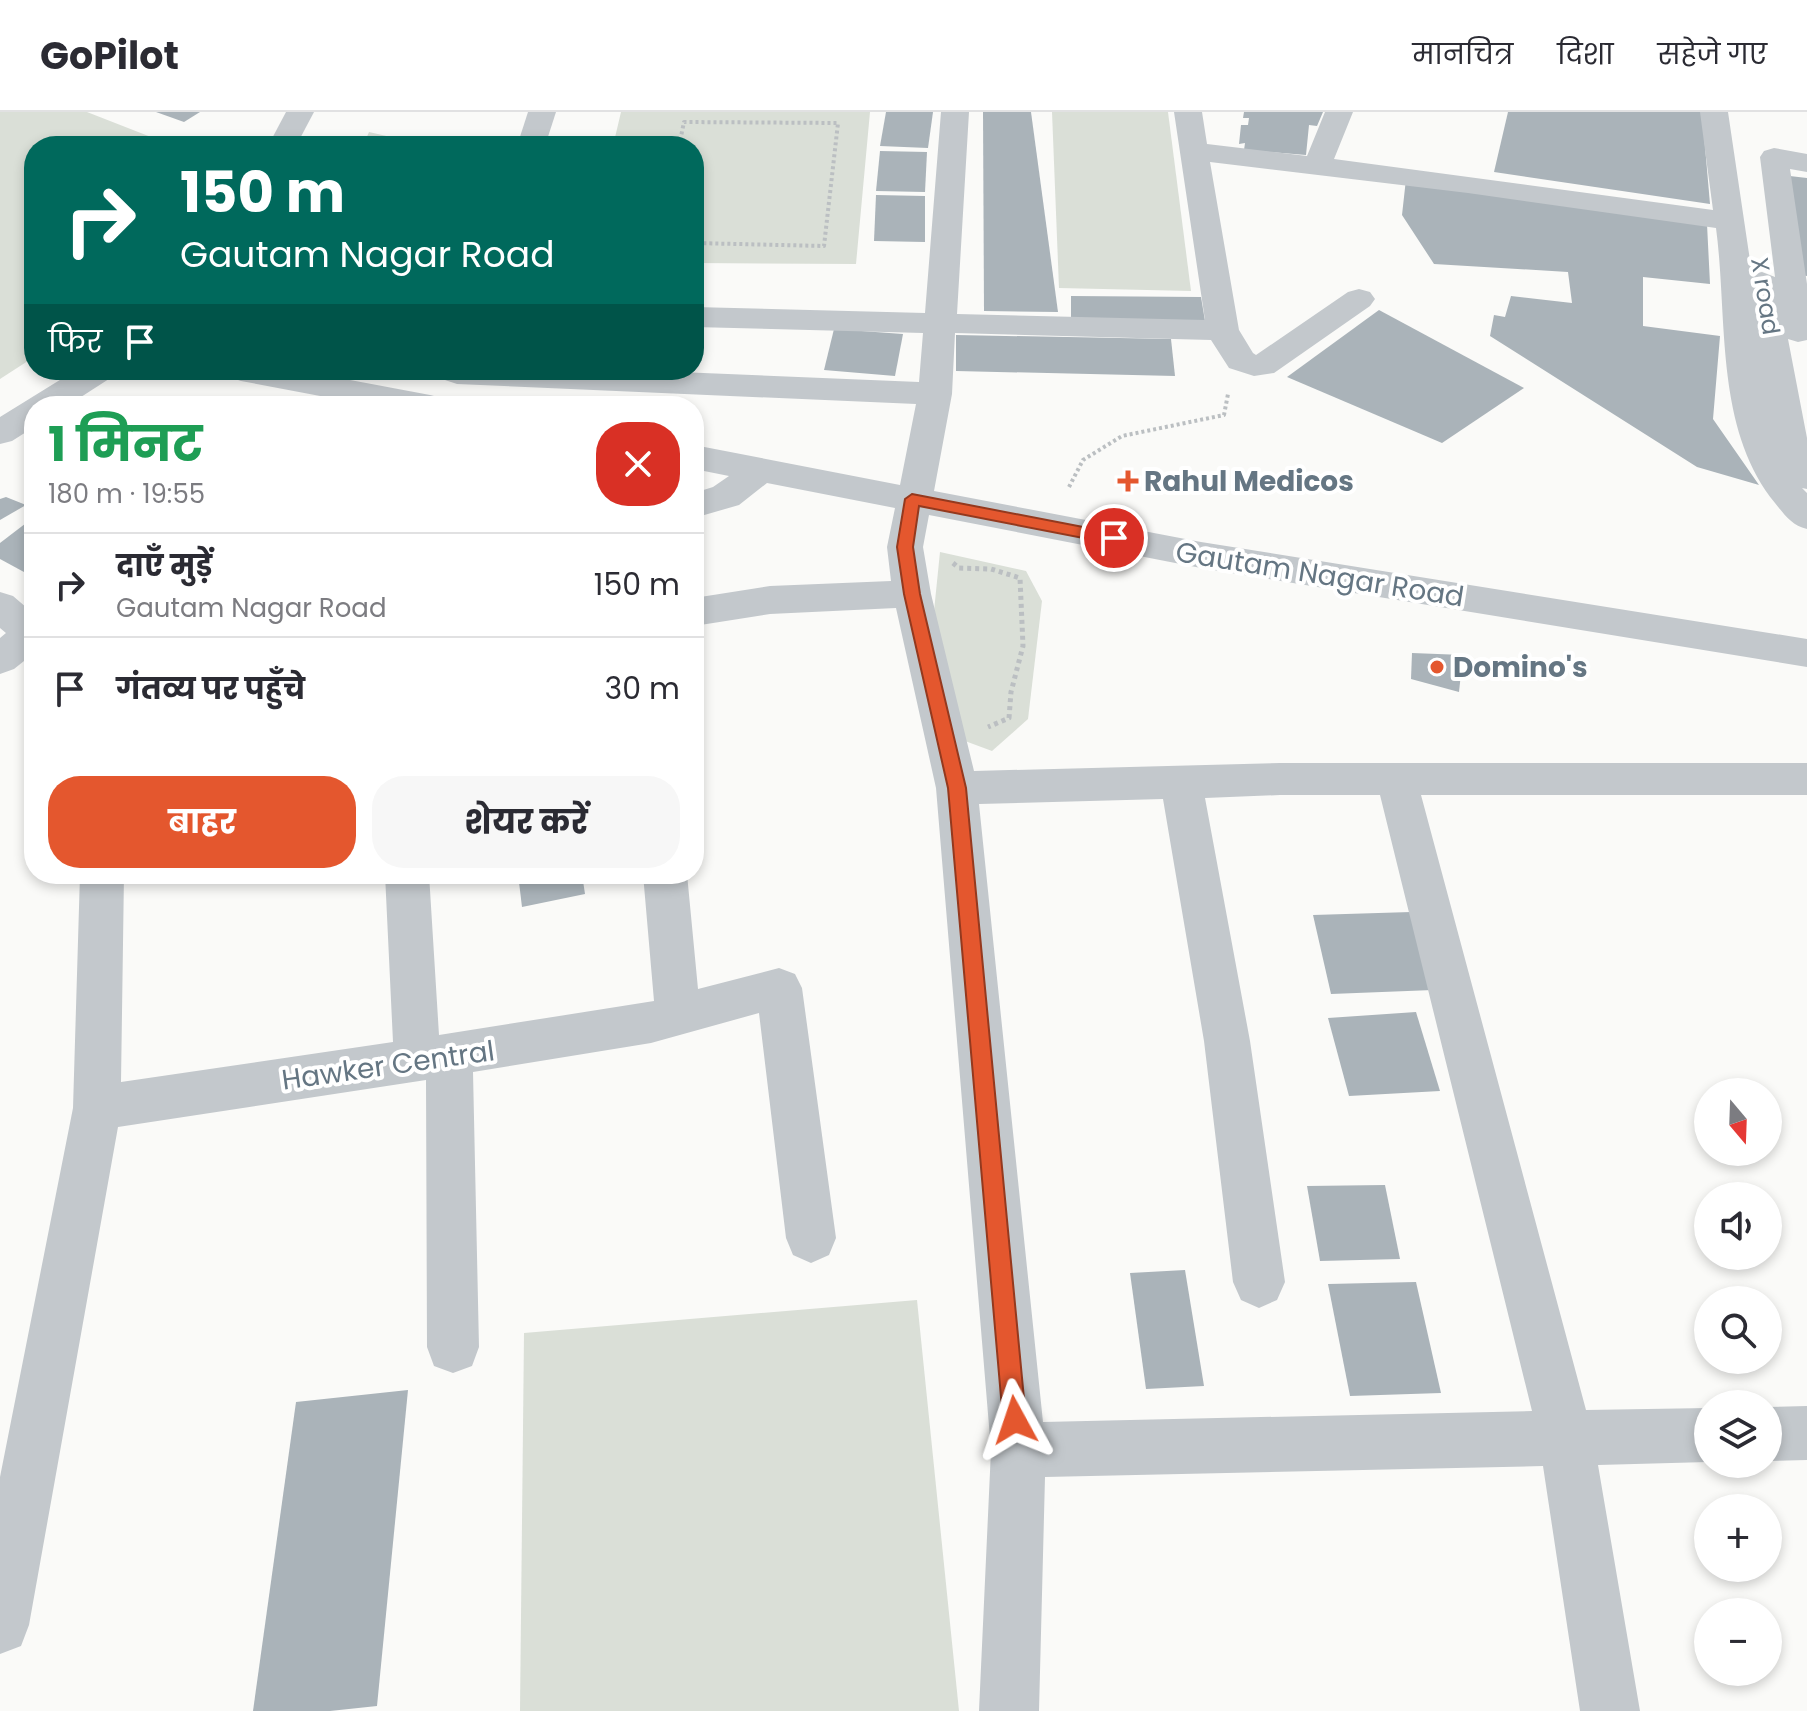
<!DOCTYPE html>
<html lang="hi">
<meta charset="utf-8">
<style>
:root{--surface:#fff;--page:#f7f7f7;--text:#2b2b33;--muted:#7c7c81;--line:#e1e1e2;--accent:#e4572e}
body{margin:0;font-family:Poppins,"Noto Sans Devanagari",sans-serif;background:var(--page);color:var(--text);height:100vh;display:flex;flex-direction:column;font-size:30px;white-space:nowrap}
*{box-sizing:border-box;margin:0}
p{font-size:26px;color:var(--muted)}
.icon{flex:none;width:44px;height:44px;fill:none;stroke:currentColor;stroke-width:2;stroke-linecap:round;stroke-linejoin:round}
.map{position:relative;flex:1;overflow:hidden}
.drawer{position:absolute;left:24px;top:284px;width:680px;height:488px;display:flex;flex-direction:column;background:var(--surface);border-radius:32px;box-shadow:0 4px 12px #0003}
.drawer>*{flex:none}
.guide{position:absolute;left:24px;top:24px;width:680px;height:244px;border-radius:32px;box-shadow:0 4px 12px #0003;background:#00695c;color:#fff;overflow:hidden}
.needle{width:52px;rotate:161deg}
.tools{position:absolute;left:1694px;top:966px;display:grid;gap:16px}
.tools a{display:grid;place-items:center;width:88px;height:88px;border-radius:50%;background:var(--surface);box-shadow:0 4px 12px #0003;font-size:40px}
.pin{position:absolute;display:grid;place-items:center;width:68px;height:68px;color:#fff;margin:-34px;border:4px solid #fff;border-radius:50%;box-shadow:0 2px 8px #0007}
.me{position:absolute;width:88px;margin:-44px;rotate:355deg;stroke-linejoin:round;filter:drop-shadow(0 0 6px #0008)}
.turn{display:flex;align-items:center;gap:28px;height:168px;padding:0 24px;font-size:36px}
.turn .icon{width:104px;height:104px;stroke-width:2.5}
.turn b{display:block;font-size:56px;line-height:68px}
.then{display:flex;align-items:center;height:76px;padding:0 24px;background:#0003;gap:16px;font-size:30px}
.round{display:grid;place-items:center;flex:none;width:84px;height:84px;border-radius:32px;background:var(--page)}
.summary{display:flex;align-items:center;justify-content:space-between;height:136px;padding:0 24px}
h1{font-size:48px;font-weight:700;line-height:60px;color:#1e9e55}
.cta{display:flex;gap:16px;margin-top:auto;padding:16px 24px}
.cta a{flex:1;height:92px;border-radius:32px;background:var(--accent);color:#fff;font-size:32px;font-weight:700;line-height:92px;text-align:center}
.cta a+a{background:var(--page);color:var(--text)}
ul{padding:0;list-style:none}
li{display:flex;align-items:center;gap:24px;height:104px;padding:0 24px;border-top:2px solid var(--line)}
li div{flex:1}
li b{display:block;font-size:30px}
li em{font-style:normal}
header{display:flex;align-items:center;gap:48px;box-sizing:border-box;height:112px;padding:0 40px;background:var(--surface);border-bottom:2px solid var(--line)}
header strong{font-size:38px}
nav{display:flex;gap:44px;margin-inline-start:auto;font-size:28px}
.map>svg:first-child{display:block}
</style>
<header>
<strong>GoPilot</strong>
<nav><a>मानचित्र</a><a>दिशा</a><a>सहेजे गए</a></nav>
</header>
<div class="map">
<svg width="1807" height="1599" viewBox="0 0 1807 1599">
<rect width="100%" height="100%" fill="#fafaf8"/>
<!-- green -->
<g fill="#dadfd7">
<polygon points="0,0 87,0 174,34 34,34 34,245 0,267"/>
<polygon points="621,0 870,0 856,152 694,151 694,34 613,34"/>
<polygon points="1052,0 1168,0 1191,179 1059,176"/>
<polygon points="369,20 408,29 457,33 363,34"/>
<polygon points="940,440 1026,459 1042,489 1028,607 992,639 930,616 934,499"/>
<polygon points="917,1188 959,1599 520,1599 524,1221"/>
</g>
<!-- building -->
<g fill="#aab3b9">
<polygon points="156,0 200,0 184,10"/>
<polygon points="886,0 933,0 928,36 880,34"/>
<polygon points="983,0 1031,0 1058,200 984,199"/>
<polygon points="1244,0 1323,0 1317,14 1309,13 1306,43 1244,38 1245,31 1239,32 1241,13 1248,13 1249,6 1243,6"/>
<polygon points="1508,0 1702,0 1710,92 1494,60"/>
<polygon points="463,29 501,29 499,34 462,34"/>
<polygon points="880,39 927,40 925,80 876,79"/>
<polygon points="1781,63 1807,66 1807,164 1799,163"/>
<polygon points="1406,67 1707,112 1710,172 1643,165 1643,214 1720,224 1713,307 1759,373 1697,355 1490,224 1494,203 1505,205 1511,184 1572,191 1568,160 1434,152 1402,103"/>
<polygon points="876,83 925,84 925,130 874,129"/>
<polygon points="1071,184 1201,185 1205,209 1071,206"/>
<polygon points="1379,198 1524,276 1442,331 1287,265"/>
<polygon points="834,217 903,222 895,264 824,258"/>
<polygon points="956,223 1171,227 1175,264 956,259"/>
<polygon points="6,385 26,393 0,408 0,387"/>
<polygon points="34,405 34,452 24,460 0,447 0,431"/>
<polygon points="1412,541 1463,543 1459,580 1411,567"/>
<polygon points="136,762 182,762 182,764 135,772"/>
<polygon points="518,762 582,762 585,782 522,795"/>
<polygon points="1411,800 1433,878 1331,882 1313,803"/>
<polygon points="1416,900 1440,979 1349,984 1328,906"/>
<polygon points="1385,1073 1400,1147 1320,1149 1307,1074"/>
<polygon points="1185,1158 1204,1274 1146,1277 1130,1161"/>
<polygon points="1416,1170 1441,1281 1350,1284 1328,1172"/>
<polygon points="408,1278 377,1594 330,1599 253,1599 296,1290"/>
</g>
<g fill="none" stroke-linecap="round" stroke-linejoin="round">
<!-- path-far1 -->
<g stroke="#bbbfc2" stroke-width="4" stroke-dasharray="3 3" stroke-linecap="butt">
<polyline points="679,34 684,10 838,11 824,134 694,131"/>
<polyline points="1069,375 1083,348 1122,324 1224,303 1228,282"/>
</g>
<!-- path -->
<polyline stroke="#bbbfc2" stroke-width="5" stroke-dasharray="4 4" stroke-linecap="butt" points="953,451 959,456 991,457 1020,466 1023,534 1011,580 1009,606 988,615"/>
<!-- minor -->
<g fill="#c3c8cc" fill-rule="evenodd">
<polygon points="286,0 314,0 296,34 268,34"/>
<polygon points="528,0 556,0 545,34 517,34"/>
<path d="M941,0H969L957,202L1205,208L1174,0H1202L1207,32L1307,44L1325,0H1353L1334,47L1713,98L1700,0H1728L1752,162L1762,160L1775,165L1760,45L1764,39L1774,36L1807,42V60L1790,57L1807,172V228L1798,230L1788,227L1807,326V377L1802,376L1807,381V417C1791,413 1785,403 1775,391C1714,316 1728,206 1716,116L1468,81L1210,50L1239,218L1253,241L1256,243L1348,180L1359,177L1370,180L1375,187L1370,194L1274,261L1254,264L1229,256L1211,228L955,221L952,282L934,379L1201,430L1807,527V555L1201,456L929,403L923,435L931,482L974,659L1280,651H1807V683H1421L1586,1298L1708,1296V1350L1598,1353L1640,1599H1580L1543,1354L1045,1365L1039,1599H979L991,1338L936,676L896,496L770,502L694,514V486L770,474L891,469L887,435L895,396L767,371L739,393L694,406V381L713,375L729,364L694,357V333L900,373L916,292L457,272L445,268L440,261L442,258H631L919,270L923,221L694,215V195L925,201ZM1280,683H1380L1532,1299L1043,1310L979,692L1163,687L1204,929L1233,1170L1241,1188L1259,1196L1277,1188L1285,1170L1250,929L1205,686Z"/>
<polygon points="76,258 117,258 112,265 67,294 34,294 34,315 12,329 0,332 0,305"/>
<polygon points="224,258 297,258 430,283 442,286 447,294 373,294 241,269 229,265"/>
<polygon points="0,480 13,484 34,502 34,541 14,557 0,562 0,526 6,521 0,516"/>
<polygon points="80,762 124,762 121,970 393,930 385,762 429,762 439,923 654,889 643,762 687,762 698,877 779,856 795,862 802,876 836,1126 829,1143 811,1151 793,1143 786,1126 759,901 651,931 473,960 479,1235 472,1254 453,1261 434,1254 427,1235 426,968 118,1015 29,1513 21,1534 0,1542 0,1365 73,996"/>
<polygon points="1807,1294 1807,1348 1768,1349 1768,1295"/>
</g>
</g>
<!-- route -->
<polygon fill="#e4572e" stroke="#94391e" stroke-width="2" points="912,382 1114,421 1122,426 1114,432 919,394 913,435 920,482 966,676 1026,1308 1023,1316 1015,1319 1007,1316 1003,1308 948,676 904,482 897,435 905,387"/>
<!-- markers -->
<g fill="#e4572e" stroke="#fff" stroke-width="3">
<path d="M1124 357h8v8h8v8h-8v8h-8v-8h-8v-8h8z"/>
<circle cx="1437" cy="555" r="8"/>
</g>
<g text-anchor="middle" stroke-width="8" stroke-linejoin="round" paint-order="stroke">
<!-- far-street labels -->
<g font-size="24" fill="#657683" stroke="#fff">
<text transform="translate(1765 184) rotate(81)" y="8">X road</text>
</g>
<!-- poi labels -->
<g font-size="28" font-weight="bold" fill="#657683" stroke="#fff" text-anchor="start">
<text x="1144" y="379">Rahul Medicos</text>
<text x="1453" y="565">Domino's</text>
</g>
<!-- street labels -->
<g font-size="28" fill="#657683" stroke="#fff">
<text transform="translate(1320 462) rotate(9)" y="10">Gautam Nagar Road</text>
<text transform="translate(388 953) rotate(-8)" y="10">Hawker Central</text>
</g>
</g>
</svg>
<div class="tools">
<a><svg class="needle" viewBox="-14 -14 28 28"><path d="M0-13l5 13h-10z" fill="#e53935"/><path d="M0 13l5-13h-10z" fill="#7c7c81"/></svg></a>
<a><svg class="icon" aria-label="sound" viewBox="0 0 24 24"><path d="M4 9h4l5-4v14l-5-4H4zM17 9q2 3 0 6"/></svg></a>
<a><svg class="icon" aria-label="search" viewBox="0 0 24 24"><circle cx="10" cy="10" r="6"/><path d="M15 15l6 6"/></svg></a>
<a><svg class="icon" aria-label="layers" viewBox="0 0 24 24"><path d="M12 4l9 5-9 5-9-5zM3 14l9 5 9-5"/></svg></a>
<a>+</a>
<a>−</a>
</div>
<div class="pin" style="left:1114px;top:426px;background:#d93025"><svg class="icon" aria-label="arrive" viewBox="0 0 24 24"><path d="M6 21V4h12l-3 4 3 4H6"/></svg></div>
<svg class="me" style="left:1015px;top:1308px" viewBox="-20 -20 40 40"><path d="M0-17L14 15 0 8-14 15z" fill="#e4572e" stroke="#fff" stroke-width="4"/></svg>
<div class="guide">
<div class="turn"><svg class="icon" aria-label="right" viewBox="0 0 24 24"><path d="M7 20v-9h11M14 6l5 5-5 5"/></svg><div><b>150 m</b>Gautam Nagar Road</div></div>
<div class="then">फिर<svg class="icon" aria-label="arrive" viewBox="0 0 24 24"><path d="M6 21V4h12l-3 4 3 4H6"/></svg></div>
</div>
<section class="drawer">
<div class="summary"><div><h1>1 मिनट</h1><p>180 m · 19:55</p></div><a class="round" style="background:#d93025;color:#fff"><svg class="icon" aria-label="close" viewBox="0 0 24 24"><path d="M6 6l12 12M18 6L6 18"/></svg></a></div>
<ul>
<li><svg class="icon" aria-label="right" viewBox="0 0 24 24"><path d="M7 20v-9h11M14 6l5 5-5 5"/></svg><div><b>दाएँ मुड़ें</b><p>Gautam Nagar Road</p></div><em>150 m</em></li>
<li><svg class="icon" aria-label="arrive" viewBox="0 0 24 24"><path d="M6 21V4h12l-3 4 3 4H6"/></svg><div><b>गंतव्य पर पहुँचे</b></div><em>30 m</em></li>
</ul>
<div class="cta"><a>बाहर</a><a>शेयर करें</a></div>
</section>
</div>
